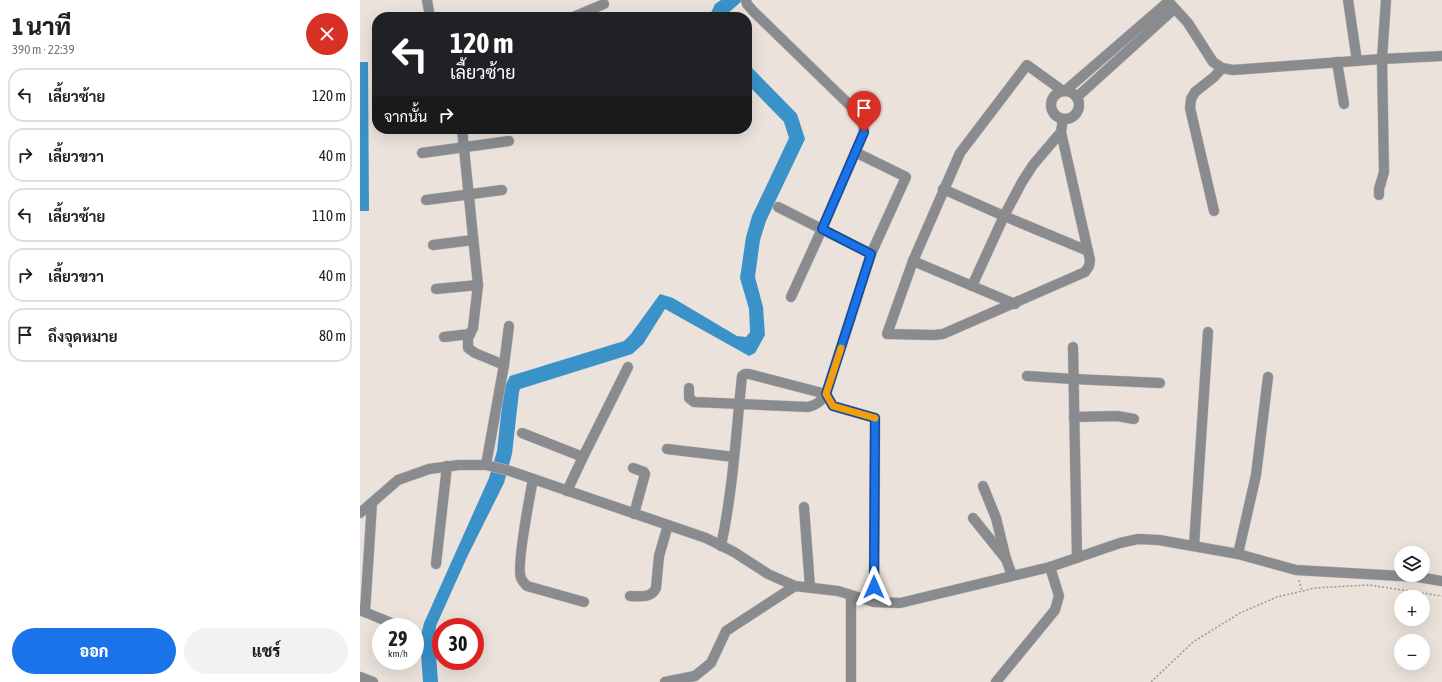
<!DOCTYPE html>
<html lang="th">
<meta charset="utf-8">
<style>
:root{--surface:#fff;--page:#f2f2f2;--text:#202124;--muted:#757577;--line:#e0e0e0;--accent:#1a73e8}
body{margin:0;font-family:"Asap Condensed",Sarabun,sans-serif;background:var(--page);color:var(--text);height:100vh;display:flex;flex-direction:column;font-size:15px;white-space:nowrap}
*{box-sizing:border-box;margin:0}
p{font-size:13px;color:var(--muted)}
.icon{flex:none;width:22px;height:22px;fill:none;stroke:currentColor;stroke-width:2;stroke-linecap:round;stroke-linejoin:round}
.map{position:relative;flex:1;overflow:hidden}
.sheet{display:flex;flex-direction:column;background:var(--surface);width:360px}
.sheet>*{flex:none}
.guide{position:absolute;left:12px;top:12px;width:380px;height:122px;border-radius:16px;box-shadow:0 4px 16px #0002;background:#202124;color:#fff;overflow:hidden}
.tools{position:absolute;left:1034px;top:546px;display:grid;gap:8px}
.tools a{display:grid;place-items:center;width:36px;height:36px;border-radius:50%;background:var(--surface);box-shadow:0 4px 16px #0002;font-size:20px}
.speed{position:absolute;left:12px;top:618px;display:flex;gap:8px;font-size:20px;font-weight:700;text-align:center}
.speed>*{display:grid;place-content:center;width:52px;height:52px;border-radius:50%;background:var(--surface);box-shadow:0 4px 16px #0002;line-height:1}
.speed small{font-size:10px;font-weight:400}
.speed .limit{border:6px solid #d22;background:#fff;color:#111}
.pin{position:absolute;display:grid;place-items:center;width:34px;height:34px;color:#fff;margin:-41px -17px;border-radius:50% 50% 50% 0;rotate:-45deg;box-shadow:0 0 4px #0007}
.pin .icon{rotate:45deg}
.me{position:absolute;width:44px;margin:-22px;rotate:0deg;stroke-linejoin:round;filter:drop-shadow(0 0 3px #0008)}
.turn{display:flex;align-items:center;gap:14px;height:84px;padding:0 12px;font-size:18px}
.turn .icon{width:52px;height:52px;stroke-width:2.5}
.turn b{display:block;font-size:28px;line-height:34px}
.then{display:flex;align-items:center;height:38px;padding:0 12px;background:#0003;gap:8px;font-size:15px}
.round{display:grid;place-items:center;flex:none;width:42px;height:42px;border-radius:21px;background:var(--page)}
.head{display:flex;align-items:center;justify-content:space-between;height:68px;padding:0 12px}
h1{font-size:24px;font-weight:800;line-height:30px}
.cta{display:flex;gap:8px;margin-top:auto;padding:8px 12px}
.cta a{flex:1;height:46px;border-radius:24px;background:var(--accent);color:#fff;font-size:16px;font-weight:800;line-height:46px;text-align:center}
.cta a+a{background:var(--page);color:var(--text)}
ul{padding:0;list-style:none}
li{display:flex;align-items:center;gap:12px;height:54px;margin:0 8px 6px;padding:0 4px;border:2px solid var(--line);border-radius:16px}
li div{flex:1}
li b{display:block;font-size:15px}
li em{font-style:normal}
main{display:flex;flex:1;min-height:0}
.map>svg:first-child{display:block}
</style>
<main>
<section class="sheet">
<div class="head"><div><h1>1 นาที</h1><p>390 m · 22:39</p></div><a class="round" style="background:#d93025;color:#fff"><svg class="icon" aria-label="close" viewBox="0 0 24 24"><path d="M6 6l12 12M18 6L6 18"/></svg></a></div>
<ul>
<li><svg class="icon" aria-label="left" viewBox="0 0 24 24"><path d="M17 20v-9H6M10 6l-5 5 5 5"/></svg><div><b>เลี้ยวซ้าย</b></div><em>120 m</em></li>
<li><svg class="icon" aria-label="right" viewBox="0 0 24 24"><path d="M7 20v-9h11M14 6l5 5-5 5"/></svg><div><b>เลี้ยวขวา</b></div><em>40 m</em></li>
<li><svg class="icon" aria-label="left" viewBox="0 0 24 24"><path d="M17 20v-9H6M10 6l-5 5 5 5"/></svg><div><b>เลี้ยวซ้าย</b></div><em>110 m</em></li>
<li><svg class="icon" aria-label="right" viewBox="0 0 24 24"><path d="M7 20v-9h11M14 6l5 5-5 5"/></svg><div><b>เลี้ยวขวา</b></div><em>40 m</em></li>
<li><svg class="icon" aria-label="arrive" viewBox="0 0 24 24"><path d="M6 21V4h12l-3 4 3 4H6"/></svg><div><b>ถึงจุดหมาย</b></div><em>80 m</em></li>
</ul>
<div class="cta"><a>ออก</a><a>แชร์</a></div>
</section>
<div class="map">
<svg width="1082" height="682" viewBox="0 0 1082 682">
<rect width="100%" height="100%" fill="#eae2db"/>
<!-- water -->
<g fill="#3b92c8">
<polygon points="361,0 383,0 367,14 366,17 349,17 355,4"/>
<polygon points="0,62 8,62 9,211 0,211"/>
<polygon points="387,63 437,114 445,139 406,221 400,240 395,277 403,307 405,335 395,353 389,356 305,309 283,344 272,354 160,389 159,392 152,454 144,483 108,555 76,626 75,641 78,682 63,682 60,639 64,623 129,478 137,451 144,388 150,376 264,341 271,334 300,294 313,298 377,336 386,337 390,332 389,309 380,278 386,237 392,216 429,138 424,122 387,84"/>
</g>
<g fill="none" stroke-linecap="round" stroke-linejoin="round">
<!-- minor casing -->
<g stroke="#c6bfb9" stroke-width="11">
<g id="minor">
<polyline points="67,0 70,17"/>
<polyline points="386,0 387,4 394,12 503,118 504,132 462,229 431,297"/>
<polyline points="807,0 828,23 853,62 862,68 873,70 1022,59 1082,56"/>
<polyline points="988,0 997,61"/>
<polyline points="213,17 244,4"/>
<polyline points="977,62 984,104"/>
<circle cx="705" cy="105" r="14"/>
<polyline points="705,91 808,2"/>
<polyline points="717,97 814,9"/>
<polyline points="102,129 118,285 113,328 108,338 108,348 115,353 144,365"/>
<polyline points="701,132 730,260 729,266 725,272 583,334 574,335 527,334 553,261 600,153 667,65 703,91"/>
<polyline points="495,152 546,177 511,254 466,394 473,406 515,418 514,602"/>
<polyline points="62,153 149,141"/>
<polyline points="583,189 644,216 728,251"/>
<polyline points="1019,195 1019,189 1024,172 1022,59 1026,0"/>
<polyline points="66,200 142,190"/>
<polyline points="418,207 511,254"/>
<polyline points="854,211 830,108 831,99 835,92 854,77 862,68"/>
<polyline points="73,245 113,240"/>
<polyline points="553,261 655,304"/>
<polyline points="612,286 644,216 662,182 673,165 701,132 703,119"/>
<polyline points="76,289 118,285"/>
<polyline points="84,337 110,334"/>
<polyline points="713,347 717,558"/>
<polyline points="667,376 713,379 800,383"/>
<path d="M329,388V398L334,402L448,407C457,405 461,401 466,394L389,374H385L382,376C376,433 373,490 361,546"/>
<polyline points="714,417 757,416 774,419"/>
<polyline points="162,433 223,457"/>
<polyline points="307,449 374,457"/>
<polyline points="126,465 144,365 149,326"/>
<polyline points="273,468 284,472 285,474 274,514"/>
<path d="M173,479C170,495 156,568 161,578C162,581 165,584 167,586L224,602"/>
<polyline points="623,486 636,518 646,559"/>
<polyline points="207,491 223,457 268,367"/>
<polyline points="444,507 450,587"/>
<polyline points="0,513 38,480 69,469 99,465 126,465 150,471 346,538 374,552 408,574 435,586 478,591 514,602 540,603 690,567 760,543 778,539 799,540 878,554 936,570 1058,577 1082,581"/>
<polyline points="613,518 646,559 652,575"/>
<polyline points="834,546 848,332"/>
<polyline points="878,554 896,475 908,377"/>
<polyline points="76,564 87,466"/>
<path d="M270,596C279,596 291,599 296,588L299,556L308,525"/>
<polyline points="0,610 41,627"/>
<polyline points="5,612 12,503"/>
<polyline points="0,677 13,682"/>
<polyline points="305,682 335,676 351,663 366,631 435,586"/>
<polyline points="491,682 491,596"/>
<polyline points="636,682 695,610 699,596 690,567"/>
</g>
</g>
<!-- path -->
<g stroke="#9f9994" stroke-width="1.5" stroke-dasharray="2 2" stroke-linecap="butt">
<polyline points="939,580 942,591"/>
<polyline points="791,682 833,642 880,613 917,597 955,588 1009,585 1082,596"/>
</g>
<!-- minor -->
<use href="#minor" stroke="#8a8b8f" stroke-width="10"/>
</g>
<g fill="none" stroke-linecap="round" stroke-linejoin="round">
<!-- route casing -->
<g stroke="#114b97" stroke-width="10">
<polyline id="route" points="504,132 462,229 511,254 466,394 473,406 515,418 514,587"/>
</g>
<!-- route -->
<use href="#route" stroke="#1a73e8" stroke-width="7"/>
<!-- slow -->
<polyline stroke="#f59e0b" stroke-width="7" points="481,348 466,394 473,406 515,418"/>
</g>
</svg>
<div class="tools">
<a><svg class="icon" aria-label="layers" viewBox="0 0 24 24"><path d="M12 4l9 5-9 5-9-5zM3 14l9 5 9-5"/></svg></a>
<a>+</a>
<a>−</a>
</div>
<div class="speed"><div>29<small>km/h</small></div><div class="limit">30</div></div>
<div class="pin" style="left:504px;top:132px;background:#d93025"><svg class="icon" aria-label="arrive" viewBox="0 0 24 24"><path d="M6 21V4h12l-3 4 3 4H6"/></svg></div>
<svg class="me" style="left:514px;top:587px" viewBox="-20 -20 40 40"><path d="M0-17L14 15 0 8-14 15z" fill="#1a73e8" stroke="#fff" stroke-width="4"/></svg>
<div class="guide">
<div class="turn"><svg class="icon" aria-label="left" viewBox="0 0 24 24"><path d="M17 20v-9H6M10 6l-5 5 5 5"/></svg><div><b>120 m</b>เลี้ยวซ้าย</div></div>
<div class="then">จากนั้น<svg class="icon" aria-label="right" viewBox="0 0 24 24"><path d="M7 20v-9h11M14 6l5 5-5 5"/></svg></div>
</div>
</div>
</main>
